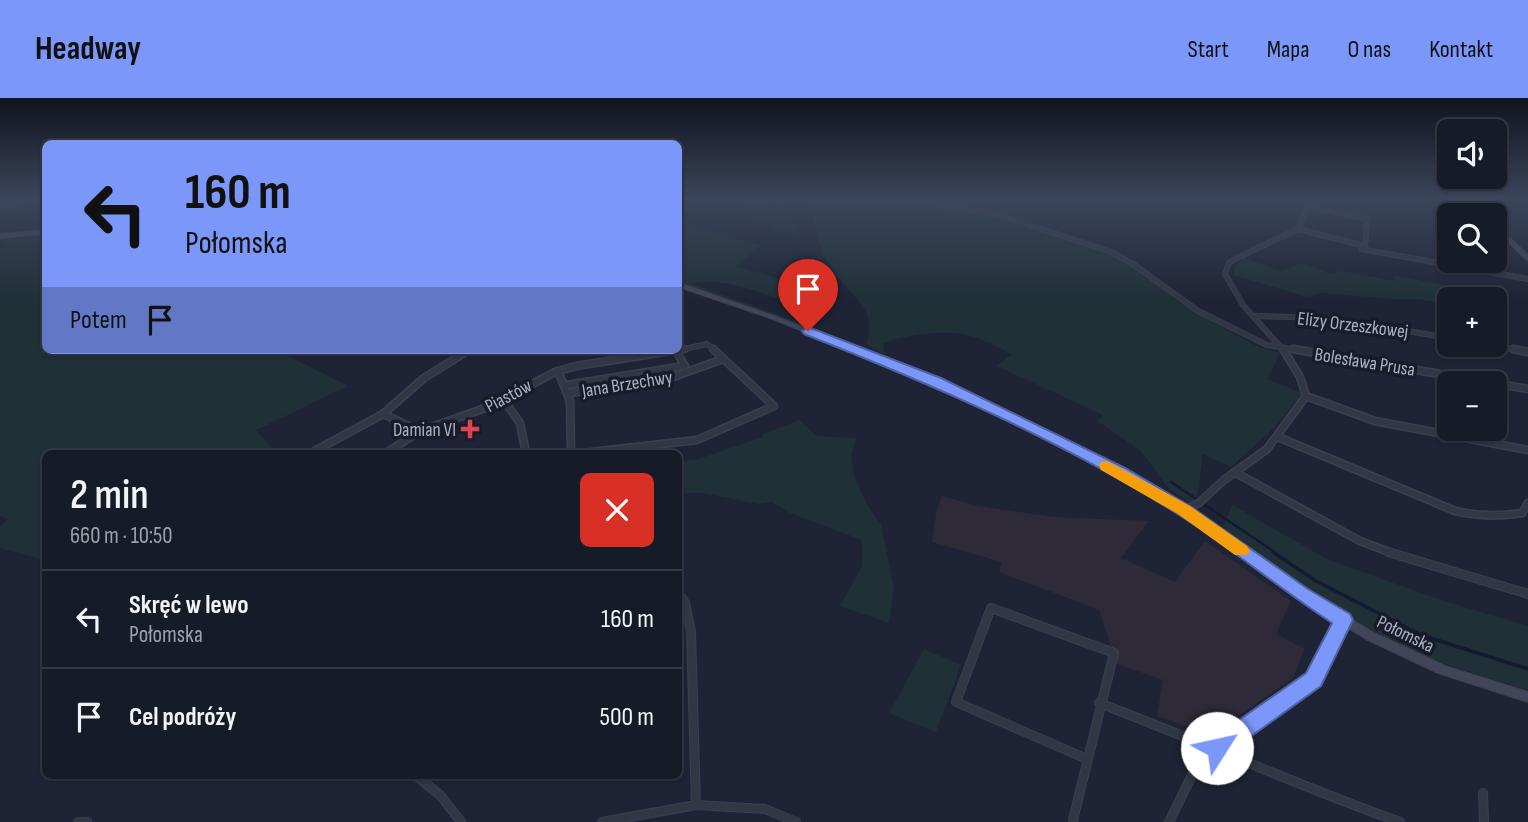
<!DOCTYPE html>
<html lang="pl">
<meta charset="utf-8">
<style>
:root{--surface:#161b28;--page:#1f2430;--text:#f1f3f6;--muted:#9ea1a8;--line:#353945;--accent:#7b97f9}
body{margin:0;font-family:"Sofia Sans Condensed",sans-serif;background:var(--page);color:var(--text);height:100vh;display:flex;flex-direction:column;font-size:26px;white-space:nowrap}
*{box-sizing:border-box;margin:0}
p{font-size:23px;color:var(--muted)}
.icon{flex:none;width:38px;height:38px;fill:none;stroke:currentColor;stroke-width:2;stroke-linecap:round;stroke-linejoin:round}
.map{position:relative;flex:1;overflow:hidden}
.details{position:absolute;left:42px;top:352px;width:640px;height:329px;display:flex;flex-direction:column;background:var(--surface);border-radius:10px;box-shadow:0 2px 5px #0004,0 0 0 2px var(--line)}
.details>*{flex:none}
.guide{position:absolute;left:42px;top:42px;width:640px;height:214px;border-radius:10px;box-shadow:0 2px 5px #0004,0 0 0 2px var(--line);background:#7b97f9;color:#111;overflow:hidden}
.buttons{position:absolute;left:1437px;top:21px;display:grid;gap:14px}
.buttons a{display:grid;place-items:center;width:70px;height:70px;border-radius:10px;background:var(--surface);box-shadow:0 2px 5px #0004,0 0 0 2px var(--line);font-size:35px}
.pin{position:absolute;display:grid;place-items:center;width:60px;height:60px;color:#fff;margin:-72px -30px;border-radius:50% 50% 50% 0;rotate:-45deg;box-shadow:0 0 7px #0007}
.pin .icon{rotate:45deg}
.me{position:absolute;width:77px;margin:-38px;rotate:55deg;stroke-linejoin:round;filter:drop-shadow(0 0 5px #0008)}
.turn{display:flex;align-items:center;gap:24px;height:147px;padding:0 28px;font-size:32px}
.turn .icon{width:91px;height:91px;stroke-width:2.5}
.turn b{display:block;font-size:49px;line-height:60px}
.then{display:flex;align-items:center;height:66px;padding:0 28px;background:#0003;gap:14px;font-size:26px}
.round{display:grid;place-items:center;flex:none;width:74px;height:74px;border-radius:10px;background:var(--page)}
.summary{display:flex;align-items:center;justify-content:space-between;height:119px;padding:0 28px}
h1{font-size:42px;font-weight:600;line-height:52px}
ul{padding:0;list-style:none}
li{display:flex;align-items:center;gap:21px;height:98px;padding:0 28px;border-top:2px solid var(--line)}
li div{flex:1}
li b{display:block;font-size:26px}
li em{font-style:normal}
header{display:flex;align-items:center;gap:42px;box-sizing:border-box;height:98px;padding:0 35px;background:var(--accent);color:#111}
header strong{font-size:33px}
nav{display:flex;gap:38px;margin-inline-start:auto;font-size:24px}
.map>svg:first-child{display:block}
</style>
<header>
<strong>Headway</strong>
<nav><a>Start</a><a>Mapa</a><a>O nas</a><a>Kontakt</a></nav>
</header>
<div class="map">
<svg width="1528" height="724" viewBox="0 0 1528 724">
<rect width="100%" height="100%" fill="#1e2435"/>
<!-- medical -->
<polygon fill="#2e2a37" points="942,398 978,408 1054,419 1149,423 1121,460 1175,484 1205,443 1291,503 1276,536 1305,551 1293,580 1210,637 1157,618 1163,582 1117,566 1099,512 999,474 1002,464 932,444 937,410"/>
<!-- green -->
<g fill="#203037">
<path d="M740,101L781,109L777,101H782C794,113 792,127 803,139L770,130L774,126L710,109L760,106Z"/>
<path d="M808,101H903L993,116L1104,153L1127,165L1181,205L1227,232L1259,249L1280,255L1267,281L1302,295L1274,330L1231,369L1203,356L1196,408L1169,391L1141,353L1097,323L1103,317L997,268L1012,256C999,250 985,242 971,238C943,231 910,236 883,245L884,256L866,246C881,211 846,195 830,168C818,149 813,122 808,101Z"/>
<path d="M679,124L761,147L736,168L808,189L801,196L802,210C768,197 726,179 690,185L803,226V229L679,186Z"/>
<polygon points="45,138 46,252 281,252 284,256 348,288 256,332 277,355 46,355 45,462 0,450 0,428 8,421 0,418 0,151 6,148 0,141"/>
<polygon points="1244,160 1281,173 1302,165 1331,176 1340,173 1396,183 1395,178 1479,193 1482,201 1449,201 1449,206 1416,201 1394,201 1322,195 1307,199 1233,177 1235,168"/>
<polygon points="799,322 817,338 856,340 851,356 854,377 866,405 881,427 894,489 889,525 840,508 862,468 862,442 790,415 772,404 758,406 703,395 679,395 679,364 699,361 762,339 763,336"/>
<path d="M1232,407L1329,462L1441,502L1528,528V592C1479,577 1427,563 1382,539C1325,509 1273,469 1222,431Z"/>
<polygon points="924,551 961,567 936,634 889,615"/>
</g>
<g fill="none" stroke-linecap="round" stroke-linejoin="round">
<!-- stream-far1 -->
<polyline stroke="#131a32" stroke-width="2.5" points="1171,384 1276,455"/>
<!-- stream -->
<polyline stroke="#131a32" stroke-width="3.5" points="1273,454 1316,483 1421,537 1528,571"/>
<!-- street-far2 casing -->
<g stroke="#3b4050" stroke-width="6">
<g id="street-far2">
<polyline points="906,101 998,117 1109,153 1133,166 1198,213 1267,247 1304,253"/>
<polyline points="1307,109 1367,121 1365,148 1361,151 1528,181"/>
<polyline points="1298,131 1365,148"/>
<polyline points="1256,218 1330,220 1449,240"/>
<polyline points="1487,247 1523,253"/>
<polyline points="676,253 707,246 715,253"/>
<polyline points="1284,253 1243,207 1225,176 1229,165 1235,161 1298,131 1307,109 1304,101"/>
</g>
</g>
<!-- street-far1 casing -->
<g stroke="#3b4050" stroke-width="9">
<g id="street-far1">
<polyline points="1293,251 1528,291"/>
<polyline points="1513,251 1528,254"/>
<polyline points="558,273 570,303 571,355"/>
<polyline points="567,287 685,268 676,253"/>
<polyline points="570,295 673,279 723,261"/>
<polyline points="1306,298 1375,323 1528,352"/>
<polyline points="503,301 520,325 526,355"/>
<polyline points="383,316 420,333"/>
<path d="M1278,339L1455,413C1478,418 1499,419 1522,415L1528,405"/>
<polyline points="311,355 383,316 424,280 469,252"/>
<polyline points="386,355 420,333 491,308 555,274 576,268 684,251"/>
<polyline points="583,355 697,342 774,308 713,251"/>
<polyline points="1236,375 1360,443 1392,455"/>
<polyline points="1184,412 1199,405 1224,382 1267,351 1306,298 1300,279 1283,251"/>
</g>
</g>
<!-- street casing -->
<g stroke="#3b4050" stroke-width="10">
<g id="street">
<polyline points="1388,454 1528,496"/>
<polyline points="679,496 685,505 691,533 696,707"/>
<path d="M1099,605C1200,643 1298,688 1400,724"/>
<polyline points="415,677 441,698 461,724"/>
<polyline points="1483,695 1484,724"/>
<polyline points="1073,722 1114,555 991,510 956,604 1087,661"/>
<polyline points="78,724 87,724"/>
<polyline points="602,724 696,707 765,711 796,724"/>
<polyline points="1169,724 1198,665 1313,581 1343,522"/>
</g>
</g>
<!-- secondary casing -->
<g stroke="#3b4050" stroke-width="2">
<g id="secondary">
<polygon points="27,101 35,101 0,111 0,107"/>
<polygon points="1464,101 1470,101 1487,117 1481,117"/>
<polygon points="1494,125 1528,157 1528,162 1526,161 1494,131"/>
<polygon points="46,132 46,136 0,140 0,136"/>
<polygon points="679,185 774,218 939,281 1158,392 1305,493 1374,535 1445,568 1528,594 1528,604 1438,575 1366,541 1297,499 1152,396 933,285 770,220 679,189"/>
</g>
</g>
<!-- street-far2 -->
<use href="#street-far2" stroke="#323746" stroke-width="4.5"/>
<!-- street-far1 -->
<use href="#street-far1" stroke="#323746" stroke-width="6"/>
<!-- street -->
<use href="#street" stroke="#323746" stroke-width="8"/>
<!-- secondary -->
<use href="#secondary" fill="#404559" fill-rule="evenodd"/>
</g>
<!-- sky -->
<linearGradient id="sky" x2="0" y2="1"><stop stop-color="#10141d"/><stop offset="0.5" stop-color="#3b455c"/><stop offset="1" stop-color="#3b455c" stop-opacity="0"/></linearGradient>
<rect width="1528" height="202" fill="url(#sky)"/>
<!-- route -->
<path fill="#7b97f9" stroke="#5062a2" stroke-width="2" d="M808,229L941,280L1125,370L1190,408L1308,491L1350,516L1353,522L1321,588L1225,657L1217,660L1209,657L1206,650L1209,643L1306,575L1332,525C1278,490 1229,448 1176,415C1059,341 931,286 804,236L802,233Z"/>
<!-- slow -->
<polygon fill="#f59e0b" points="1107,363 1190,408 1247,448 1250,453 1247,457 1235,457 1178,416 1101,372 1099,368 1101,364"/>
<!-- markers -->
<path fill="#e0444e" stroke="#181c2a" stroke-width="2.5" d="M466.5 320.5h7v7h7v7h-7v7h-7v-7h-7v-7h7z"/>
<g text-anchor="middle" stroke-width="7" stroke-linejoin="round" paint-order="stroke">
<!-- street labels -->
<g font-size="19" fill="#abb1c4" stroke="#181c2a">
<text transform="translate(1353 226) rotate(7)" y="7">Elizy Orzeszkowej</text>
<text transform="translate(1365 263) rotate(9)" y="7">Bolesława Prusa</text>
<text transform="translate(627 285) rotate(-9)" y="7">Jana Brzechwy</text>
<text transform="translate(508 297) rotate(-28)" y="7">Piastów</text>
<text transform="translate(1406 535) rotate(26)" y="7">Połomska</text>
</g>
<!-- poi labels -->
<g font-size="19" fill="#abb1c4" stroke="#181c2a" text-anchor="end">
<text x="456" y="338">Damian VI</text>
</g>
</g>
</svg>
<div class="buttons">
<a><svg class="icon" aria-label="sound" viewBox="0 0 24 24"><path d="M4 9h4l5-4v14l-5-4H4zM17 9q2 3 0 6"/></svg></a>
<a><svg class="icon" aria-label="search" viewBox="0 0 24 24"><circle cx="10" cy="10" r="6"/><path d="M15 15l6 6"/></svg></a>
<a>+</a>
<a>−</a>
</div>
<div class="pin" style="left:808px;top:233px;background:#d93025"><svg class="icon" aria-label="arrive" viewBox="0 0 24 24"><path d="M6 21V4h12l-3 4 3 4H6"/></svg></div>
<svg class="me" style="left:1217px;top:650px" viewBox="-20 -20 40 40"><circle r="19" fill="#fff"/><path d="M0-13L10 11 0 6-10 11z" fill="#7b97f9"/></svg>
<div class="guide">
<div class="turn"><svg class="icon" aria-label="left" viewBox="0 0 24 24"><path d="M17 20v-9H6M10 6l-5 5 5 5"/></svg><div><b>160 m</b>Połomska</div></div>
<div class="then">Potem<svg class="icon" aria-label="arrive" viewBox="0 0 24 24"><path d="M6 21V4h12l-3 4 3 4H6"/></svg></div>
</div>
<section class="details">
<div class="summary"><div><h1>2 min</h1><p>660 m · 10:50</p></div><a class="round" style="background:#d93025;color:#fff"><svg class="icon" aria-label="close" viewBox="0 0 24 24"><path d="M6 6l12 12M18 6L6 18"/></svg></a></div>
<ul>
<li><svg class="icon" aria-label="left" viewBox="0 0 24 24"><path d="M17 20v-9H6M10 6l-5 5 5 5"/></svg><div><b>Skręć w lewo</b><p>Połomska</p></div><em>160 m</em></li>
<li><svg class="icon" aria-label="arrive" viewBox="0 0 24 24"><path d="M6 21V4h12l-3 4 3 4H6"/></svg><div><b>Cel podróży</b></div><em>500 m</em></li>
</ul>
</section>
</div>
